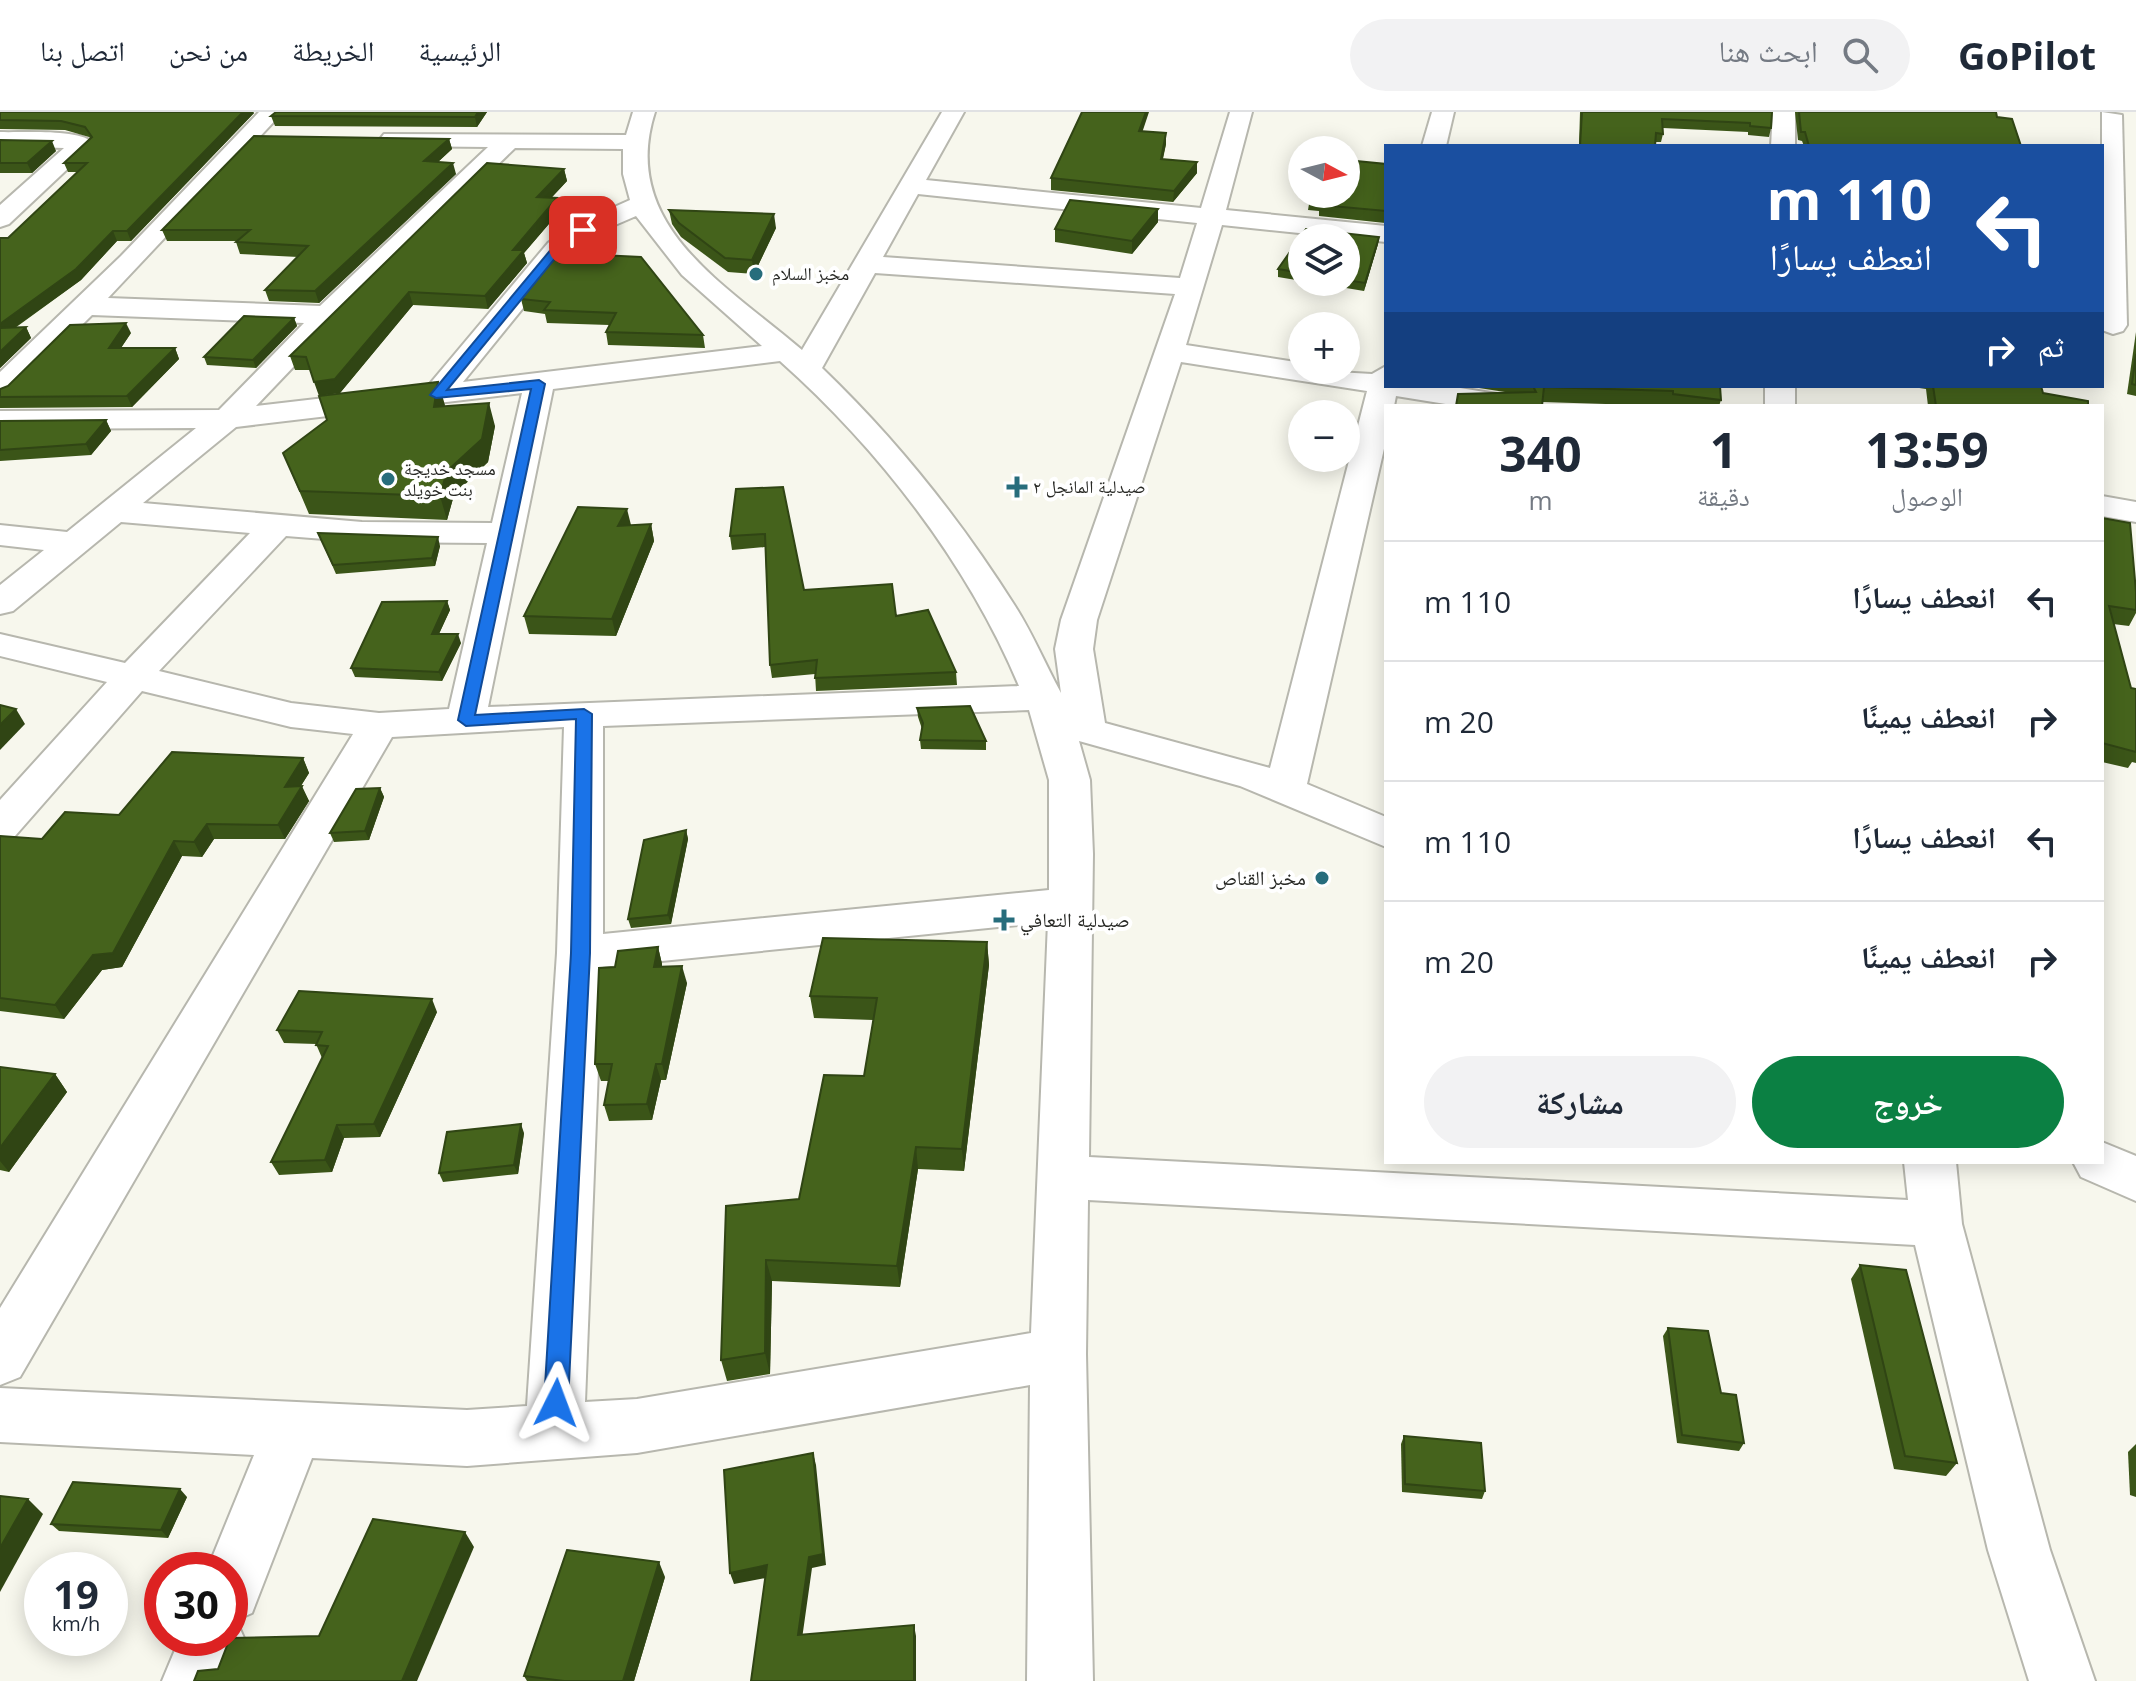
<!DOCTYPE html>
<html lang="ar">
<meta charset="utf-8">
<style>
:root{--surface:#fff;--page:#f2f2f3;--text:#1f2937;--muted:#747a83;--line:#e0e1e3;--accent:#0b8043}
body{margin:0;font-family:"Open Sans","Noto Naskh Arabic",sans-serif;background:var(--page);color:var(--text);direction:rtl;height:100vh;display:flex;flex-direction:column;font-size:30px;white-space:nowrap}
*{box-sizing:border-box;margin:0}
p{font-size:26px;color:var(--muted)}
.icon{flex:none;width:44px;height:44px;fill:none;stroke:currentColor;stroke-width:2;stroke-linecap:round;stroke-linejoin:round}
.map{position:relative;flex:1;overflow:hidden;direction:ltr}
.drawer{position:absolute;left:1384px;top:292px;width:720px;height:760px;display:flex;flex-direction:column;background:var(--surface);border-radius:0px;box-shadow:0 4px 20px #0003;direction:rtl}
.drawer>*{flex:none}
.banner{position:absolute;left:1384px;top:32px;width:720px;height:244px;border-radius:0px;box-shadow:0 4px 20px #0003;direction:rtl;background:#1a4fa0;color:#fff;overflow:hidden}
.needle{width:52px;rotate:97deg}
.controls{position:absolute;left:1288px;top:24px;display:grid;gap:16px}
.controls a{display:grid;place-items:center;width:72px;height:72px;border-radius:50%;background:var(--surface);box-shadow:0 4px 20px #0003;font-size:40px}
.speed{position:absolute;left:24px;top:1440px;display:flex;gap:16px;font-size:40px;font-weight:700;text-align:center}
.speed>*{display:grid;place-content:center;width:104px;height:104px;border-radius:50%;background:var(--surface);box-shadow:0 4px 20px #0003;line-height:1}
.speed small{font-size:20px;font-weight:400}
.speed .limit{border:12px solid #d22;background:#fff;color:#111}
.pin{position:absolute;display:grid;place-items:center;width:68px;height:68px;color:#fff;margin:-34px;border-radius:16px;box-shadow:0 4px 12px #0006}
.me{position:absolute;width:88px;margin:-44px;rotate:3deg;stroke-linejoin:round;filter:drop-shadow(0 0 6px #0008)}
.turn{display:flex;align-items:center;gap:28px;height:168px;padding:0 40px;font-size:36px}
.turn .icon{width:104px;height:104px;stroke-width:2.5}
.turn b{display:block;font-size:56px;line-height:68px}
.then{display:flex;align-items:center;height:76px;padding:0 40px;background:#0003;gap:16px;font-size:30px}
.eta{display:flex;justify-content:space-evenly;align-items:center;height:136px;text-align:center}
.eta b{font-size:48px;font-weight:700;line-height:56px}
.button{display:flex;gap:16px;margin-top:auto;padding:16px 40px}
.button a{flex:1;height:92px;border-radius:48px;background:var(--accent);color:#fff;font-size:32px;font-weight:700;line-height:92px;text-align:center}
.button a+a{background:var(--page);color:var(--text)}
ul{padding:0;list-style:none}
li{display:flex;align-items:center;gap:24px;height:120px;padding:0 40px;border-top:2px solid var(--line)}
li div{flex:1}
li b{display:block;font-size:30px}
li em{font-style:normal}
header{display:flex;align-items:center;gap:48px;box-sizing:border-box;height:112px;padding:0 40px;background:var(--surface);border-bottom:2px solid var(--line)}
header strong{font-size:38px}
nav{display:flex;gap:44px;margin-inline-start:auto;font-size:28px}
.search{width:560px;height:72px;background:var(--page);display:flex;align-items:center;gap:20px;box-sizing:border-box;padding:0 28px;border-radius:44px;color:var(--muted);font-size:30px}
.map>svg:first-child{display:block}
</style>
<header>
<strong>GoPilot</strong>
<div class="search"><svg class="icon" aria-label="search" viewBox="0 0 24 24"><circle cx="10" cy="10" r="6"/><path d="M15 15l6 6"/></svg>ابحث هنا</div>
<nav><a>الرئيسية</a><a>الخريطة</a><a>من نحن</a><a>اتصل بنا</a></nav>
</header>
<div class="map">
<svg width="2136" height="1569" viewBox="0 0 2136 1569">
<rect width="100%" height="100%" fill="#f7f7ed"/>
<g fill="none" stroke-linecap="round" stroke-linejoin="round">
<!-- minor casing -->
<g stroke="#b7b7ae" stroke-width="4">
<g id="minor">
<path d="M259,0H283L108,186L320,194L488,35L392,34L384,32L380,27L384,22L626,23L633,0H655C618,114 728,174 802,238L942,0H964L926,68L1201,96L1230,0H1252L1226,98L1386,114V130L1222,113L1186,233L1302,251V258L1372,262L1386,254V274H1448L1515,285L1526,287L1530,294H1458L1396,284L1394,294H1386V328L1307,672L1386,705V735L1240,674L1079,629L1090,668L1093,742L1089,1045L1908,1088L1904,1050H1956L1962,1112L2050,1438L2095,1569H2029L1988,1438L1915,1133L1088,1088L1086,1242L1093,1569H1027L1030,1273L637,1341L467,1354L312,1346L252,1501L236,1508L244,1526L228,1569H162L180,1526H230V1458H207L254,1343L0,1330V1276L467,1298L527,1294L557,841L564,615L392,625L20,1265L0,1273V1196L353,622L291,615L142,579L15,724L0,728V688L107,570L0,544V522L125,551L250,421L121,410L13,499L0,502V473L44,438L0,433V413L67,420L196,316L0,317V299L219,298L304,211L92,203L11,283L0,286V260L121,144ZM515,36L623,37V62L630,88L574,113L548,131L428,274L256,294L337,209ZM918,82L1197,111L1180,166L883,145ZM636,104L682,163L762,234L463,270L566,143L592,123ZM875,161L1175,182L1061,508L1055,537L1061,581C1045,552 1033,522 1015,494C960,407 896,327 822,256ZM780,249C879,337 968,452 1019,574L488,595L553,277ZM1181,250L1367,279L1270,656L1105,611L1093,537L1097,508ZM522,281L492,411L362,410L143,391L236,315ZM286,424L362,430L487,431L449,597L379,601L291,591L159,559ZM1029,598L1049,668V778L603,822V614ZM1048,810L1031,1221L637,1287L585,1290L602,855Z"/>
<polygon points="1432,0 1454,0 1446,34 1422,34"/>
<polygon points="1773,0 1795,0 1795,34 1771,34"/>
<polygon points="2102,0 2122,3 2127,213 2123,219 2113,222 2102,218"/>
<path d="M0,20C21,21 82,16 94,32L9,112L0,115V93L64,36L0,34Z"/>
<rect x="1765" y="274" width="30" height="20"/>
<polygon points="2102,384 2136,390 2136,410 2102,404"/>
<polygon points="2102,1030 2136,1044 2136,1089 2081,1065 2073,1050 2102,1050"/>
</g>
</g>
<!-- minor -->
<use href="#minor" fill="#fff" fill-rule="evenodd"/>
</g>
<!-- wall -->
<g fill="#3b5518">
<polygon points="0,0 253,0 254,1 131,129 117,129 81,168 15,216 26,215 31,226 0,256 8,126 77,60 68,60 64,51 90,26 89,25 65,18 0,17"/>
<polygon points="276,0 487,0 477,15 275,14 271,4"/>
<polygon points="1580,0 1772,0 1771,16 1769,25 1748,23 1748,20 1663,16 1663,22 1661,30 1656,30 1655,34 1579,34"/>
<polygon points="1795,0 1996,0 1997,5 2021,34 1804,34 1802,29 1798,28"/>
<polygon points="1143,19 1166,32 1163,47 1197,50 1197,61 1173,90 1051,78 1051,66"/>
<polygon points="449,27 452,37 438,50 456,62 319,191 269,189 265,178 298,145 240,142 236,130 238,129 167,129 162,118"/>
<polygon points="0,28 56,39 32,61 0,61"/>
<polygon points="1386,52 1386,107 1385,111 1319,104 1319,99 1308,98 1310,86"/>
<polygon points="564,57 567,69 551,86 557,86 560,99 524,141 527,151 488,197 413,193 340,281 310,258 295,258 290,244"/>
<polygon points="669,98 776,116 754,162 728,160 681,125 672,112"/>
<polygon points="1158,110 1132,142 1055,130 1055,117"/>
<polygon points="1306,117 1379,125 1378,132 1364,179 1310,170 1346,170 1346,126 1302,126 1302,169 1278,165 1278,157"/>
<polygon points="559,141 703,223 705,236 608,233 606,220 609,213 547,211 545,202 524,199 521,187"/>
<polygon points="294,206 297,214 256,256 207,253 204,245"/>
<polygon points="2136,220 2136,284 2127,282"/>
<polygon points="131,221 121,236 175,236 179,247 132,295 0,296 0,277"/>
<polygon points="1466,274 1720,274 1721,288 1719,294 1669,294 1542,290 1505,280"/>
<polygon points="1906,274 2041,274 2043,281 2088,294 1928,294 1926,277"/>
<polygon points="445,294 495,314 488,350 454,383 447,408 309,402 283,341"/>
<polygon points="106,308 111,319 91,343 0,349 0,309"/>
<polygon points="736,377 804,478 896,504 956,560 957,573 816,579 815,562 772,566 770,553 765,435 732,438 730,424"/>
<polygon points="2102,406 2136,480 2136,501 2129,514 2113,512 2131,576 2136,577 2136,651 2132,650 2128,656 2102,650"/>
<polygon points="651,412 654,429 616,524 529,522 524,504 630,414"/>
<polygon points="322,430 440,434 435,454 336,462"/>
<polygon points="447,489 450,498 439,522 461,531 442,569 355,565 351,556"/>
<polygon points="917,596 986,629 986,638 921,637 920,628 922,617 918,605"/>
<polygon points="303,646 309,661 301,674 309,689 285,727 214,727 202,745 182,744 122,855 102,858 64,907 0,899 0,724 42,727"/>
<polygon points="380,676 384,685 369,728 334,730 330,721"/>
<polygon points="686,718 688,727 671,812 631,816 628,807"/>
<polygon points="987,830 989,853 964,1059 918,1057 900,1175 772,1169 770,1262 727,1269 721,1248 726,1094 799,1087 864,964 873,908 814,906 810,884"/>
<polygon points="658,835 662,852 662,855 687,871 666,968 661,968 652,1008 609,1009 604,993 609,969 601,969 595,952 615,855"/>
<polygon points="437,900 380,1025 344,1026 332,1060 279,1063 271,1050 322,946 316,932 284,931 277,918"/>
<polygon points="0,955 55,962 67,980 9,1060 0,1058"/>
<polygon points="524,1021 518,1062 443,1070 439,1061"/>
<polygon points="1860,1153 1957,1351 1946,1364 1894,1357 1851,1167"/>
<polygon points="1668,1216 1721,1281 1744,1331 1739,1339 1677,1331 1663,1224"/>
<polygon points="1404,1324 1485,1379 1482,1387 1402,1380 1401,1332"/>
<polygon points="2136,1332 2136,1385 2130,1383 2128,1340"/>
<polygon points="187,1385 168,1426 59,1419 51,1412"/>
<polygon points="665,1465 634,1569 527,1569 524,1564"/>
</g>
<!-- shaded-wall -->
<g fill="#304514">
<polygon points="243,0 253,0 254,1 131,129 127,119"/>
<polygon points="478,0 487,0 477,15 475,5"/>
<polygon points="1146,0 1149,0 1139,30 1139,19"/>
<polygon points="1166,21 1166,32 1160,58 1161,47"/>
<polygon points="449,27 452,37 427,60 424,49"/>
<polygon points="52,29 56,39 32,61 27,51"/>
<polygon points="1197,50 1197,61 1173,90 1174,79"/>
<polygon points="453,51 456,62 319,191 315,179"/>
<polygon points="564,57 567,69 540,98 537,85"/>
<polygon points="557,86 560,99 524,141 527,151 488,197 485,184 513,138"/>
<polygon points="1158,97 1158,110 1132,142 1132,129"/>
<polygon points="774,102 776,116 754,162 752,148"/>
<polygon points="113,119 117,129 81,168 0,226 0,212"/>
<polygon points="1379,125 1378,132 1364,179 1365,171"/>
<polygon points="409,180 413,193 340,281 319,284 314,270"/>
<polygon points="294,206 297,214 256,256 253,248"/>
<polygon points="126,211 131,221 114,246 109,236"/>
<polygon points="26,215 31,226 0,256 0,240"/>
<polygon points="175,236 179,247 132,295 127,284"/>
<polygon points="438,270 445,293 441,318 434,295"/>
<polygon points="489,291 495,314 488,350 454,383 447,408 440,384 447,359"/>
<polygon points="106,308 111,319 91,343 86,332"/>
<polygon points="627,397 631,413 618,414"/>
<polygon points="651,412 654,429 616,524 612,507"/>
<polygon points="438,425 440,434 435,454 432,446"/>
<polygon points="447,489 450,498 435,530 432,522"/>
<polygon points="458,522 461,531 442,569 439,560"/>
<polygon points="16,597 25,612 0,638 0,613"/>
<polygon points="303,646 309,661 291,689 285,675"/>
<polygon points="302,674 309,689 285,727 278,713"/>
<polygon points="380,676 384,685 369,728 365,719"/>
<polygon points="207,712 214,727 202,745 194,730"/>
<polygon points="686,718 688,727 671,812 668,803"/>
<polygon points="174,729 182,744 122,855 102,858 64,907 55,893"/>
<polygon points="987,830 989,853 964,1059 962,1037"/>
<polygon points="658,835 662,852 658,872 654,855"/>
<polygon points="682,854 687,871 666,968 662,952"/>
<polygon points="432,887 437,900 380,1025 374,1012"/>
<polygon points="656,952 661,968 652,1008 647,992"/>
<polygon points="55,962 67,980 9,1060 0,1049 0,1036"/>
<polygon points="521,1012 524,1021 518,1062 514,1053"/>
<polygon points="337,1013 344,1026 332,1060 325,1048"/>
<polygon points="916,1035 918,1057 900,1175 897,1154"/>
<polygon points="766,1148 772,1169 770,1262 765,1241"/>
<polygon points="813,1341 816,1353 826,1453 812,1456 801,1534 798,1523"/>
<polygon points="180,1377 187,1385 168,1426 161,1418"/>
<polygon points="28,1387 43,1402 0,1480 0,1436"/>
<polygon points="465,1420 474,1435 417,1569 402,1569"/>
<polygon points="659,1450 665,1465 634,1569 623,1569"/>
<polygon points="767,1453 771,1465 734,1472 730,1461"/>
<polygon points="914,1513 916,1524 916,1569 914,1569"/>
</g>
<!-- building -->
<g fill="#45631c" stroke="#304514" stroke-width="2">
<polygon points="0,0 243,0 127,119 113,119 76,157 0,212 0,126 8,126 87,51 64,51 92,25 85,15 61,9 0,8"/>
<polygon points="276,0 478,0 475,5 271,4"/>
<polygon points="1082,0 1146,0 1139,19 1166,21 1161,47 1197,50 1174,79 1051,66"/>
<polygon points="1582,0 1772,0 1771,16 1750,14 1750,11 1662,7 1663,22 1656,21 1655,34 1580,34"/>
<polygon points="1799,0 1996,0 1997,5 2012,7 2021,34 1809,34 1805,20 1801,20"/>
<polygon points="254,24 449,27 424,49 453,51 315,179 265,178 308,134 236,130 250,118 162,118"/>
<polygon points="0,28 52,29 27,51 0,51"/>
<polygon points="1346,48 1386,52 1386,99 1320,93 1323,88 1310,86 1311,82 1346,82"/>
<polygon points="487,51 564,57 537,85 557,86 513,138 524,138 485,184 409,180 335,267 314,270 306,245 290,244"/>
<polygon points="1070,88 1158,97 1132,129 1055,117"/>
<polygon points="669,98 774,102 752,148 725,146 679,111"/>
<polygon points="1306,117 1379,125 1365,171 1346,168 1346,126 1302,126 1302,161 1278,157"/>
<polygon points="559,141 641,145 703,223 606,220 616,201 544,198 550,190 521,187"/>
<polygon points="244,204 294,206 253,248 204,245"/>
<polygon points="126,211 109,236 175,236 127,284 0,285 0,277 8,274 70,213"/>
<polygon points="26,215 0,240 0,216"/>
<polygon points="2136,242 2136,273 2132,272"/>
<polygon points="438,270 434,295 489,291 482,327 447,359 440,384 300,379 283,341 327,308 319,284"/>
<polygon points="1533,274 1720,274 1721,288 1673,282 1673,279 1544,275 1542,294 1456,294 1458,282 1536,280"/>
<polygon points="1933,274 2041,274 2043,281 2088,289 2088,294 1936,294"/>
<polygon points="106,308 86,332 0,338 0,309"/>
<polygon points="783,375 804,478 892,472 896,504 928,498 956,560 815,566 817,548 770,553 765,422 730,424 736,377"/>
<polygon points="578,395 627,397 618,414 651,412 612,507 524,504"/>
<polygon points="2102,406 2130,411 2136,480 2136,498 2109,494 2131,576 2136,577 2136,640 2102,631"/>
<polygon points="318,421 438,425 432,446 333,453"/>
<polygon points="447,489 432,522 458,522 439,560 351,556 382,490"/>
<polygon points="0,593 16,597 0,613"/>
<polygon points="970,594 986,629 920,628 923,611 917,596"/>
<polygon points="172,640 303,646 285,675 302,674 278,713 207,712 194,730 174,729 113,841 93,843 55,893 0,886 0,724 42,727 65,700 119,703"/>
<polygon points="380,676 365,719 330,721 356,677"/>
<polygon points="686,718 668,803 628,807 644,728"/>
<polygon points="823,826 987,830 962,1037 916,1035 897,1154 766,1148 765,1241 721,1248 726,1094 799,1087 824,963 864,964 877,886 810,884"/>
<polygon points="658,835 654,855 682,854 662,952 656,952 647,992 604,993 612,952 595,952 599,856 615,855 618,839"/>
<polygon points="299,879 432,887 374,1012 337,1013 325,1048 271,1050 328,934 316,933 322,920 277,918"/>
<polygon points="0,955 55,962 0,1036"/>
<polygon points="521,1012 514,1053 439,1061 447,1020"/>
<polygon points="1860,1153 1906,1158 1957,1351 1905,1344"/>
<polygon points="1668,1216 1708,1219 1721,1281 1736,1283 1744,1331 1682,1323"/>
<polygon points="1404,1324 1481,1331 1485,1379 1405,1372"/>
<polygon points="813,1341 823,1442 809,1445 798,1523 914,1513 914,1569 751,1569 767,1453 730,1461 724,1358"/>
<polygon points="73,1370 180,1377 161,1418 51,1412"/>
<polygon points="0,1384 28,1387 0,1436"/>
<polygon points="373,1407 465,1420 402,1569 194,1569 198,1559 218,1557 230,1526 319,1524"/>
<polygon points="567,1438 659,1450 623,1569 564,1569 524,1564"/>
</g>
<!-- route -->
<polygon fill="#1a73e8" stroke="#114b97" stroke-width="2" points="583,115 587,121 561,139 447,278 539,268 545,272 475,603 584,597 592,602 590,841 568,1291 564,1298 556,1302 547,1298 544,1291 571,841 576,607 466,614 458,608 531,277 436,286 430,283 553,135"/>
<!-- markers -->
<g fill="#276d7c" stroke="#fff" stroke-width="3">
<circle cx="756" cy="162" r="8"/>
<circle cx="388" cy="367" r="8"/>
<path d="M1013 363h8v8h8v8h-8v8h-8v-8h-8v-8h8z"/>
<circle cx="1322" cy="766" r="8"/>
<path d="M1000 796h8v8h8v8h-8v8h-8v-8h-8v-8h8z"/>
</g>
<g text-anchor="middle" stroke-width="8" stroke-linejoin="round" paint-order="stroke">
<!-- far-poi labels -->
<g font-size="18" fill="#282925" stroke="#fff" text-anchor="start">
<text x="772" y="168">مخبز السلام</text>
<text x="404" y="363">مسجد خديجة<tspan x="404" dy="21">بنت خويلد</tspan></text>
<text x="1033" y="381">صيدلية المانجل ٢</text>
</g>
<!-- poi labels -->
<g font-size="20" fill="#282925" stroke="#fff" text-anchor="end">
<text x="1306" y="773">مخبز القناص</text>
<text x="1020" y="815" text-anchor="start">صيدلية التعافي</text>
</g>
</g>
</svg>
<div class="controls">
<a><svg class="needle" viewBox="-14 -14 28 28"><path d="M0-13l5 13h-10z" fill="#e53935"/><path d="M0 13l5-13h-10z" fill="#747a83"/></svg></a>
<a><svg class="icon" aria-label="layers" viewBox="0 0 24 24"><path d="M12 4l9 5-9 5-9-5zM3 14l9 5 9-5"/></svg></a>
<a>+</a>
<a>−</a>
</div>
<div class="speed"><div>19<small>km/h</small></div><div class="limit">30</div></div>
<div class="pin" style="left:583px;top:118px;background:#d93025"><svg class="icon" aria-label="arrive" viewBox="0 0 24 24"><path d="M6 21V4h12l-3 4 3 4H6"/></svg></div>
<svg class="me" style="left:556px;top:1291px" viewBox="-20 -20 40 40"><path d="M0-17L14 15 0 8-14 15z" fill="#1a73e8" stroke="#fff" stroke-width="4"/></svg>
<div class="banner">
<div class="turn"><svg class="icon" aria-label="left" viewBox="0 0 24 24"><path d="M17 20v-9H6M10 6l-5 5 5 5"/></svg><div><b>110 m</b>انعطف يسارًا</div></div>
<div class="then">ثم<svg class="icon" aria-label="right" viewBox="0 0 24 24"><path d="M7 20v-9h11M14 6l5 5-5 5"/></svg></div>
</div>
<section class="drawer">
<div class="eta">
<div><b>13:59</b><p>الوصول</p></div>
<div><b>1</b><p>دقيقة</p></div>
<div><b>340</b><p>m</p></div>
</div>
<ul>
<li><svg class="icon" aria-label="left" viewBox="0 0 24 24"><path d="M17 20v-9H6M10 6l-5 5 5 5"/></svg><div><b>انعطف يسارًا</b></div><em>110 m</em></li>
<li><svg class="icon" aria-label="right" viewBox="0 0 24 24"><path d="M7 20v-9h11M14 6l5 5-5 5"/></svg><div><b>انعطف يمينًا</b></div><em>20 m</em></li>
<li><svg class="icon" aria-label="left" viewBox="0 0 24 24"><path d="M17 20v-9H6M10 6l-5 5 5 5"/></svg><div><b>انعطف يسارًا</b></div><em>110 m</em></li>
<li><svg class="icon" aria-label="right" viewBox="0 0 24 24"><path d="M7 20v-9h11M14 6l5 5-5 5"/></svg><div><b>انعطف يمينًا</b></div><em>20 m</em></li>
</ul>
<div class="button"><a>خروج</a><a>مشاركة</a></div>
</section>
</div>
